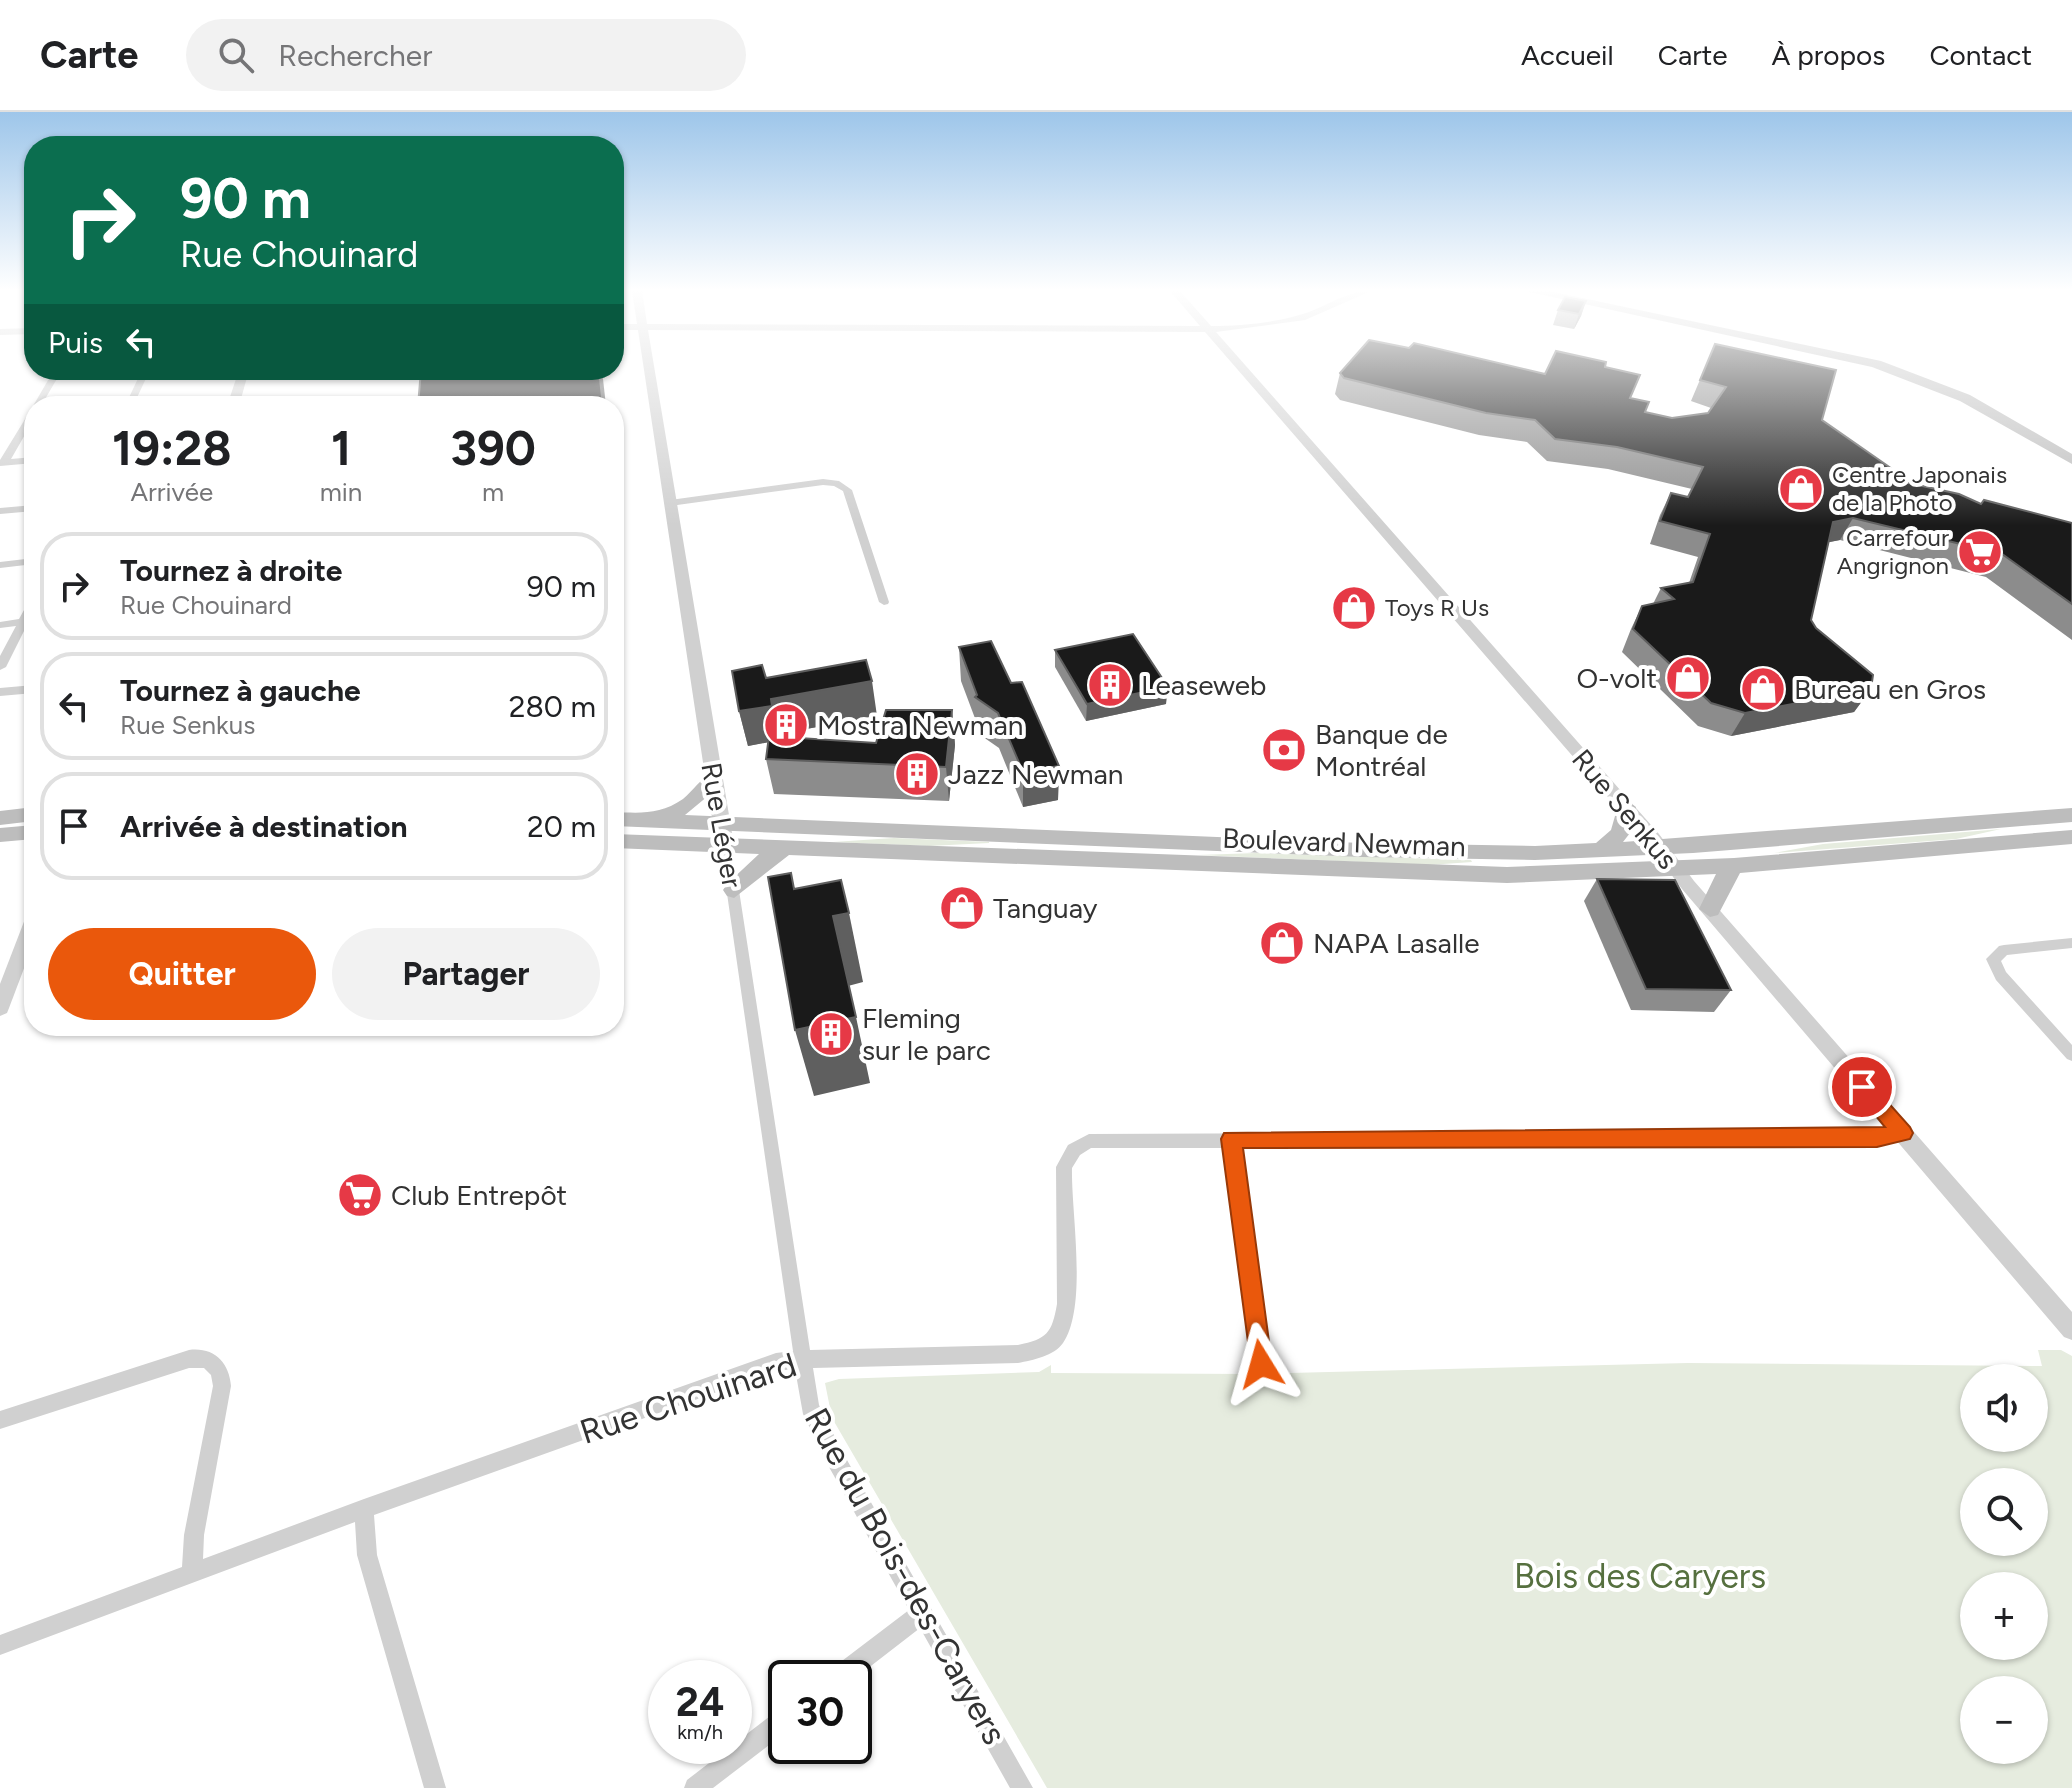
<!DOCTYPE html>
<html lang="fr">
<meta charset="utf-8">
<style>
:root{--surface:#fff;--page:#f2f2f2;--text:#202124;--muted:#757577;--line:#e0e0e0;--accent:#ea580c}
body{margin:0;font-family:Figtree,sans-serif;background:var(--page);color:var(--text);height:100vh;display:flex;flex-direction:column;font-size:30px;white-space:nowrap}
*{box-sizing:border-box;margin:0}
p{font-size:26px;color:var(--muted)}
.icon{flex:none;width:44px;height:44px;fill:none;stroke:currentColor;stroke-width:2;stroke-linecap:round;stroke-linejoin:round}
.map{position:relative;flex:1;overflow:hidden}
.side{position:absolute;left:24px;top:284px;width:600px;height:640px;display:flex;flex-direction:column;background:var(--surface);border-radius:32px;box-shadow:0 2px 6px #0004}
.side>*{flex:none}
.top-card{position:absolute;left:24px;top:24px;width:600px;height:244px;border-radius:32px;box-shadow:0 2px 6px #0004;background:#0b6e4f;color:#fff;overflow:hidden}
.controls{position:absolute;left:1960px;top:1252px;display:grid;gap:16px}
.controls a{display:grid;place-items:center;width:88px;height:88px;border-radius:50%;background:var(--surface);box-shadow:0 2px 6px #0004;font-size:40px}
.speed{position:absolute;left:648px;top:1548px;display:flex;gap:16px;font-size:40px;font-weight:700;text-align:center}
.speed>*{display:grid;place-content:center;width:104px;height:104px;border-radius:50%;background:var(--surface);box-shadow:0 2px 6px #0004;line-height:1}
.speed small{font-size:20px;font-weight:400}
.speed .limit{border:4px solid #111;border-radius:12px;background:#fff;color:#111}
.pin{position:absolute;display:grid;place-items:center;width:68px;height:68px;color:#fff;margin:-34px;border:4px solid #fff;border-radius:50%;box-shadow:0 2px 8px #0007}
.me{position:absolute;width:88px;margin:-44px;rotate:352deg;stroke-linejoin:round;filter:drop-shadow(0 0 6px #0008)}
.turn{display:flex;align-items:center;gap:28px;height:168px;padding:0 24px;font-size:36px}
.turn .icon{width:104px;height:104px;stroke-width:2.5}
.turn b{display:block;font-size:56px;line-height:68px}
.then{display:flex;align-items:center;height:76px;padding:0 24px;background:#0003;gap:16px;font-size:30px}
.eta{display:flex;justify-content:space-evenly;align-items:center;height:136px;text-align:center}
.eta b{font-size:48px;font-weight:700;line-height:56px}
.cta{display:flex;gap:16px;margin-top:auto;padding:16px 24px}
.cta a{flex:1;height:92px;border-radius:48px;background:var(--accent);color:#fff;font-size:32px;font-weight:700;line-height:92px;text-align:center}
.cta a+a{background:var(--page);color:var(--text)}
ul{padding:0;list-style:none}
li{display:flex;align-items:center;gap:24px;height:108px;margin:0 16px 12px;padding:0 8px;border:4px solid var(--line);border-radius:32px}
li div{flex:1}
li b{display:block;font-size:30px}
li em{font-style:normal}
header{display:flex;align-items:center;gap:48px;box-sizing:border-box;height:112px;padding:0 40px;background:var(--surface);border-bottom:2px solid var(--line)}
header strong{font-size:38px}
nav{display:flex;gap:44px;margin-inline-start:auto;font-size:28px}
.search{width:560px;height:72px;background:var(--page);display:flex;align-items:center;gap:20px;box-sizing:border-box;padding:0 28px;border-radius:44px;color:var(--muted);font-size:30px}
.map>svg:first-child{display:block}
</style>
<header>
<strong>Carte</strong>
<div class="search"><svg class="icon" aria-label="search" viewBox="0 0 24 24"><circle cx="10" cy="10" r="6"/><path d="M15 15l6 6"/></svg>Rechercher</div>
<nav><a>Accueil</a><a>Carte</a><a>À propos</a><a>Contact</a></nav>
</header>
<div class="map">
<svg width="2072" height="1676" viewBox="0 0 2072 1676">
<rect width="100%" height="100%" fill="#fff"/>
<!-- green -->
<g fill="#e6ecdf" fill-rule="evenodd">
<polygon points="2001,717 1956,727 1774,741 1823,732"/>
<polygon points="894,726 989,730 989,731 929,734 833,730"/>
<polygon points="1256,741 1471,748 1472,750 1429,753 1198,743"/>
<path d="M2038,1238H2061L2072,1244V1676H1047L832,1306L825,1271L839,1267L1039,1260L1051,1253V1261L1250,1262L1688,1251L2042,1254ZM1974,1266H2034V1326H1974ZM1974,1370H2034V1430H1974ZM1974,1474H2034V1534H1974ZM1974,1578H2034V1638H1974Z"/>
</g>
<g fill="none" stroke-linecap="round" stroke-linejoin="round">
<!-- minor -->
<g fill="#d0d0d0" fill-rule="evenodd">
<polygon points="54,258 62,258 41,294 34,294 34,296 33,294"/>
<polygon points="142,258 150,258 133,294 125,294"/>
<polygon points="34,296 34,307 11,347 34,345 34,351 0,354 0,348 30,299"/>
<polygon points="823,367 839,369 852,378 889,490 888,492 884,493 879,490 843,379 834,374 823,373 670,394 665,391 670,388"/>
<polygon points="34,393 34,399 0,402 0,396"/>
<polygon points="34,446 34,452 0,456 0,450"/>
<polygon points="34,486 34,499 6,555 0,558 0,544 16,514 0,516 0,510 19,507 29,489"/>
<polygon points="34,573 34,581 0,584 0,576"/>
<path d="M726,728L732,733L810,1238L1018,1233C1047,1227 1052,1221 1057,1192L1056,1055L1068,1033L1089,1022L1877,1019L1902,1014L1908,1016L1910,1021L1908,1026L1877,1033L1240,1035L1270,1252L1267,1258L1261,1261L1255,1258L1252,1252L1224,1036H1091L1080,1043L1072,1056C1071,1101 1088,1194 1063,1231C1054,1244 1033,1248 1018,1251L813,1256L819,1293L843,1341L1033,1676H1010L920,1516L854,1567L827,1566L830,1558L909,1498L829,1355L803,1302L795,1257L776,1259L374,1403L377,1443L446,1676H424L357,1443L355,1410L0,1543V1523L182,1455L184,1423L213,1274L211,1263L204,1256H189L0,1317V1299L189,1238C214,1235 229,1250 231,1274L204,1423L203,1447L364,1387L776,1241L793,1239L720,733Z"/>
<polygon points="2072,826 2072,836 2007,843 2001,849 2006,860 2072,933 2072,949 2067,947 1996,868 1986,847 1999,834 2004,833"/>
<polygon points="786,1595 786,1620 713,1676 684,1676 687,1668 778,1598"/>
</g>
<!-- tertiary -->
<g fill="#d0d0d0" fill-rule="evenodd">
<path d="M632,179H642L647,212L1200,214L1170,179H1180L1211,214C1239,214 1272,211 1299,203C1324,197 1344,179 1371,179L1305,208L1216,220L1659,722L1694,769L2072,1200V1228L2064,1225L1682,777L1647,730L1205,220L648,218L734,733L726,739L720,737L710,697L638,218H614V212H637Z"/>
<polygon points="34,216 34,222 0,223 0,217"/>
<polygon points="239,258 249,258 239,294 227,294"/>
<polygon points="34,800 34,830 9,896 7,901 0,904 0,872 25,807"/>
</g>
<!-- secondary -->
<g fill="#bdbdbd" fill-rule="evenodd">
<polygon points="1525,179 1549,179 1881,249 1970,283 2072,342 2072,352 1960,289 1872,255"/>
<path d="M713,662L723,669L720,674L685,703L1362,731L1535,734L1596,731L1611,718L1619,690L1626,688L1636,695L1630,721L1623,730L2072,696V710L1693,741L1535,748L1362,745L614,714V700C640,701 660,703 683,687C693,679 700,666 713,662Z"/>
<polygon points="34,695 34,709 0,713 0,699"/>
<polygon points="34,713 34,727 0,730 0,716"/>
<polygon points="2072,718 2072,732 1740,761 1718,803 1710,805 1699,797 1716,762 1507,771 789,743 734,786 727,784 723,778 727,772 759,742 614,736 614,722 1507,755 1734,746"/>
</g>
</g>
<!-- wall -->
<g fill="#8c8c8c">
<polygon points="1586,189 1581,204 1574,217 1553,213 1558,198"/>
<polygon points="1715,232 1822,308 1895,368 1981,392 2072,411 2072,528 1986,465 1840,428 1829,430 1811,508 1816,516 1871,577 1854,600 1731,624 1698,614 1622,540 1631,517 1642,494 1653,492 1661,476 1689,471 1698,445 1650,432 1660,403 1671,381 1688,385 1692,377 1608,357 1547,349 1527,330 1479,323 1340,288 1335,282 1340,261 1409,236 1545,262 1605,255 1631,286 1645,300 1672,306 1708,301 1711,296 1691,289"/>
<polygon points="959,535 1011,571 1059,654 1058,688 1023,695 999,636 976,620 976,609 961,569"/>
<polygon points="1055,538 1166,592 1086,609 1055,555"/>
<polygon points="766,566 877,604 779,622 779,625 876,631 952,598 955,633 949,689 774,682 766,647 768,630 748,634 739,599"/>
<polygon points="1597,767 1731,878 1714,900 1631,898 1584,789"/>
</g>
<!-- shaded-wall -->
<g fill="#5f5f5f">
<polygon points="1586,189 1581,204 1574,217 1579,202"/>
<polygon points="599,258 602,258 606,294 603,294"/>
<polygon points="1853,406 1840,428 1820,432 1833,410"/>
<polygon points="872,569 877,604 779,622 780,628 748,634 739,599 771,587"/>
<polygon points="1168,575 1166,592 1086,609 1087,592"/>
<polygon points="1871,577 1854,600 1731,624 1745,601"/>
<polygon points="952,598 955,633 949,689 946,655"/>
<polygon points="1059,654 1058,688 1023,695 1023,660"/>
<polygon points="849,801 863,870 848,874 833,804"/>
<polygon points="856,905 870,971 814,984 795,918"/>
</g>
<!-- building -->
<g fill="#1a1a1a" stroke="#5f5f5f" stroke-width="2">
<polygon points="1565,185 1586,189 1579,202 1558,198"/>
<polygon points="1369,228 1409,236 1414,231 1545,262 1556,239 1606,250 1605,255 1640,263 1630,286 1649,290 1645,300 1672,306 1708,301 1726,275 1700,268 1715,232 1836,258 1822,308 1898,361 1895,368 1959,382 1981,392 1984,388 2072,411 2072,492 2002,442 1853,406 1833,410 1811,508 1816,516 1873,563 1871,577 1745,601 1711,591 1633,517 1642,494 1674,487 1661,476 1693,470 1710,422 1660,409 1671,381 1688,385 1703,355 1617,335 1555,327 1535,308 1486,301 1344,266 1340,261"/>
<polygon points="421,258 599,258 603,294 418,294"/>
<polygon points="1133,522 1168,575 1087,592 1055,538"/>
<polygon points="991,529 1011,571 1022,570 1059,654 1023,660 998,601 975,585 977,583 959,535"/>
<polygon points="866,548 872,569 771,587 772,594 739,599 732,559 762,553 766,566"/>
<polygon points="886,598 952,598 946,655 766,647 769,624 876,631"/>
<polygon points="791,761 794,777 841,768 849,801 833,804 856,905 795,918 768,765"/>
<polygon points="1597,767 1675,768 1731,878 1646,877"/>
</g>
<!-- sky -->
<linearGradient id="sky" x2="0" y2="1"><stop stop-color="#9ec6ea"/><stop offset="0.43" stop-color="#fff"/><stop offset="1" stop-color="#fff" stop-opacity="0"/></linearGradient>
<rect width="2072" height="414" fill="url(#sky)"/>
<!-- route -->
<polygon fill="#ea580c" stroke="#983908" stroke-width="2" points="1862,966 1869,969 1910,1015 1913,1021 1910,1027 1877,1035 1243,1036 1272,1252 1269,1260 1261,1263 1252,1260 1221,1027 1224,1021 1885,1015 1852,975"/>
<!-- icons -->
<defs>
<g id="shop-disc" transform="scale(2.3)"><circle r="9.5" fill="#e63946" stroke="#fff"/><path d="M-5-2.5h2.3a2.7 3.5 0 0 1 5.4 0H5L5.5 6h-11ZM-1.5-2.5h3a1.5 2.3 0 0 0-3 0Z" fill="#fff"/></g>
<g id="supermarket-disc" transform="scale(2.3)"><circle r="9.5" fill="#e63946" stroke="#fff"/><path d="M-6-5.5h2.5l.6 2H6L4.5 2H-2.5L-4.4-4H-6ZM-1.5 3.2a1.3 1.3 0 1 0 .1 0ZM3 3.2a1.3 1.3 0 1 0 .1 0Z" fill="#fff"/></g>
<g id="building-disc" transform="scale(2.3)"><circle r="9.5" fill="#e63946" stroke="#fff"/><path d="M-4-6H4V6H1V3H-1V6H-4ZM-2.5-4.3h1.7v1.8h-1.7ZM.8-4.3h1.7v1.8H.8ZM-2.5-1h1.7V.8h-1.7ZM.8-1h1.7V.8H.8Z" fill="#fff"/></g>
<g id="bank-disc" transform="scale(2.3)"><circle r="9.5" fill="#e63946" stroke="#fff"/><path d="M-6-4H6V4H-6ZM0-2.3a2.3 2.3 0 1 0 0 4.6a2.3 2.3 0 1 0 0-4.6Z" fill="#fff"/></g>
</defs>
<g fill-rule="evenodd">
<use href="#shop-disc" x="1801" y="377"/>
<use href="#supermarket-disc" x="1980" y="440"/>
<use href="#shop-disc" x="1354" y="496"/>
<use href="#shop-disc" x="1688" y="566"/>
<use href="#building-disc" x="1110" y="573"/>
<use href="#shop-disc" x="1763" y="577"/>
<use href="#building-disc" x="786" y="613"/>
<use href="#bank-disc" x="1284" y="638"/>
<use href="#building-disc" x="917" y="662"/>
<use href="#shop-disc" x="962" y="796"/>
<use href="#shop-disc" x="1282" y="831"/>
<use href="#building-disc" x="831" y="922"/>
<use href="#supermarket-disc" x="360" y="1083"/>
</g>
<g text-anchor="middle" stroke-width="8" stroke-linejoin="round" paint-order="stroke">
<!-- far-poi labels -->
<g font-size="24" fill="#333" stroke="#fff" text-anchor="start">
<text x="1832" y="371">Centre Japonais<tspan x="1832" dy="28">de la Photo</tspan></text>
<text x="1949" y="434" text-anchor="end">Carrefour<tspan x="1949" dy="28">Angrignon</tspan></text>
<text x="1385" y="504">Toys R Us</text>
</g>
<!-- poi labels -->
<g font-size="28" fill="#333" stroke="#fff" text-anchor="start">
<text x="1657" y="576" text-anchor="end">O-volt</text>
<text x="1141" y="583">Leaseweb</text>
<text x="1794" y="587">Bureau en Gros</text>
<text x="817" y="623">Mostra Newman</text>
<text x="1315" y="632">Banque de<tspan x="1315" dy="32">Montréal</tspan></text>
<text x="948" y="672">Jazz Newman</text>
<text x="993" y="806">Tanguay</text>
<text x="1313" y="841">NAPA Lasalle</text>
<text x="862" y="916">Fleming<tspan x="862" dy="32">sur le parc</tspan></text>
<text x="391" y="1093">Club Entrepôt</text>
</g>
<!-- street labels -->
<g font-size="28" fill="#333" stroke="#fff">
<text transform="translate(1625 697) rotate(50)" y="10">Rue Senkus</text>
<text transform="translate(722 713) rotate(80)" y="10">Rue Léger</text>
<text transform="translate(1344 730) rotate(2)" y="10">Boulevard Newman</text>
</g>
<!-- near-street labels -->
<g font-size="34" fill="#333" stroke="#fff">
<text transform="translate(688 1286) rotate(-18)" y="12">Rue Chouinard</text>
<text transform="translate(906 1464) rotate(61)" y="12">Rue du Bois-des-Caryers</text>
</g>
<!-- near-park labels -->
<g font-size="34" fill="#56703f" stroke="#fff">
<text x="1640" y="1476">Bois des Caryers</text>
</g>
</g>
</svg>
<div class="controls">
<a><svg class="icon" aria-label="sound" viewBox="0 0 24 24"><path d="M4 9h4l5-4v14l-5-4H4zM17 9q2 3 0 6"/></svg></a>
<a><svg class="icon" aria-label="search" viewBox="0 0 24 24"><circle cx="10" cy="10" r="6"/><path d="M15 15l6 6"/></svg></a>
<a>+</a>
<a>−</a>
</div>
<div class="speed"><div>24<small>km/h</small></div><div class="limit">30</div></div>
<div class="pin" style="left:1862px;top:975px;background:#d93025"><svg class="icon" aria-label="arrive" viewBox="0 0 24 24"><path d="M6 21V4h12l-3 4 3 4H6"/></svg></div>
<svg class="me" style="left:1261px;top:1252px" viewBox="-20 -20 40 40"><path d="M0-17L14 15 0 8-14 15z" fill="#ea580c" stroke="#fff" stroke-width="4"/></svg>
<div class="top-card">
<div class="turn"><svg class="icon" aria-label="right" viewBox="0 0 24 24"><path d="M7 20v-9h11M14 6l5 5-5 5"/></svg><div><b>90 m</b>Rue Chouinard</div></div>
<div class="then">Puis<svg class="icon" aria-label="left" viewBox="0 0 24 24"><path d="M17 20v-9H6M10 6l-5 5 5 5"/></svg></div>
</div>
<section class="side">
<div class="eta">
<div><b>19:28</b><p>Arrivée</p></div>
<div><b>1</b><p>min</p></div>
<div><b>390</b><p>m</p></div>
</div>
<ul>
<li><svg class="icon" aria-label="right" viewBox="0 0 24 24"><path d="M7 20v-9h11M14 6l5 5-5 5"/></svg><div><b>Tournez à droite</b><p>Rue Chouinard</p></div><em>90 m</em></li>
<li><svg class="icon" aria-label="left" viewBox="0 0 24 24"><path d="M17 20v-9H6M10 6l-5 5 5 5"/></svg><div><b>Tournez à gauche</b><p>Rue Senkus</p></div><em>280 m</em></li>
<li><svg class="icon" aria-label="arrive" viewBox="0 0 24 24"><path d="M6 21V4h12l-3 4 3 4H6"/></svg><div><b>Arrivée à destination</b></div><em>20 m</em></li>
</ul>
<div class="cta"><a>Quitter</a><a>Partager</a></div>
</section>
</div>
